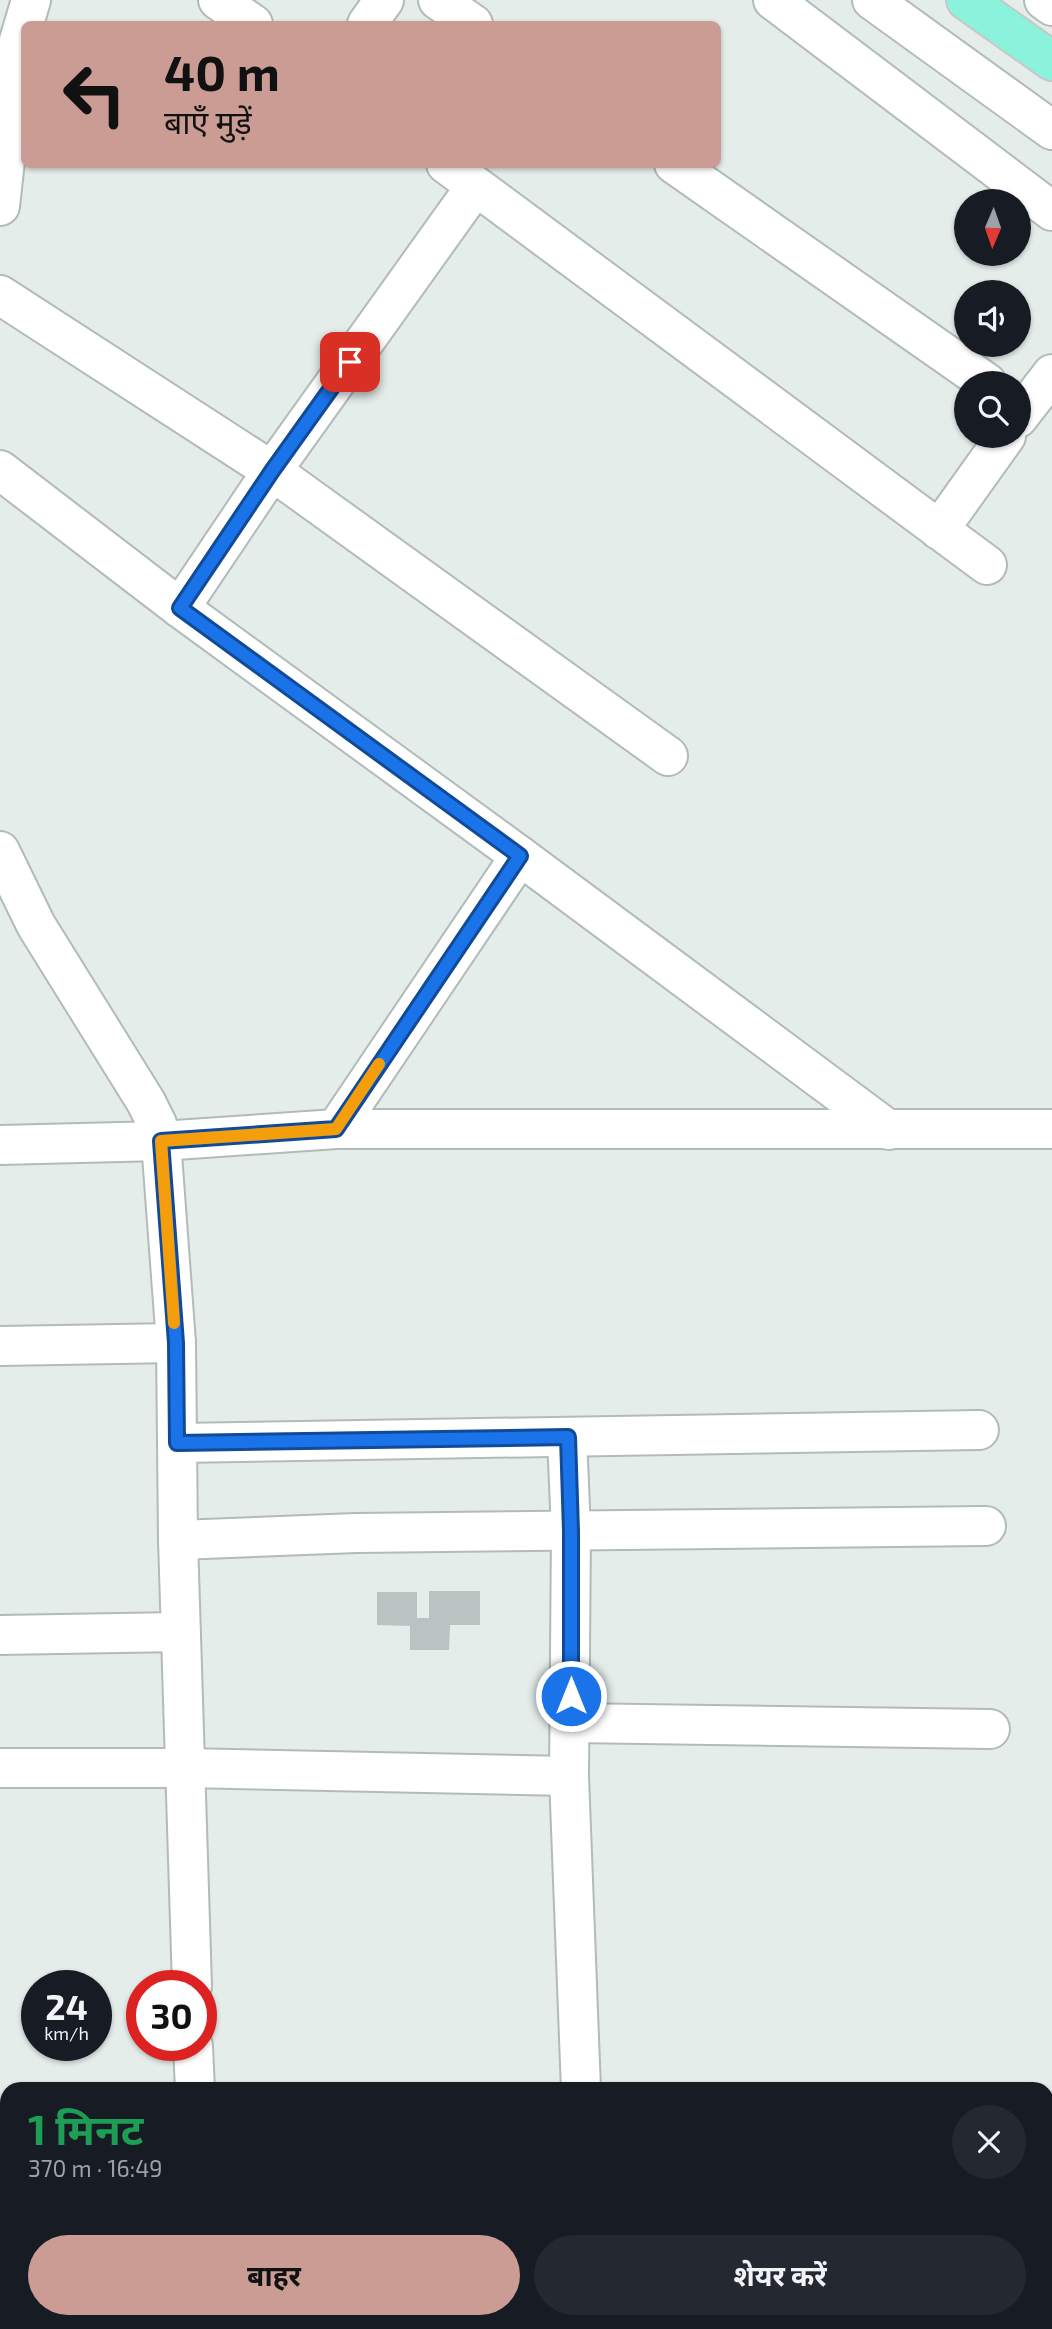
<!DOCTYPE html>
<html lang="hi">
<meta charset="utf-8">
<style>
:root{--surface:#171b24;--page:#242831;--text:#f1f3f6;--muted:#9ea1a6;--accent:#ca9c94}
body{margin:0;font-family:"Exo 2","Noto Sans Devanagari",sans-serif;background:var(--page);color:var(--text);height:100vh;display:flex;flex-direction:column;font-size:26px;white-space:nowrap}
*{box-sizing:border-box;margin:0}
p{font-size:23px;color:var(--muted)}
.icon{flex:none;width:38px;height:38px;fill:none;stroke:currentColor;stroke-width:2;stroke-linecap:round;stroke-linejoin:round}
.map{position:relative;flex:1;overflow:hidden}
.side{position:absolute;left:0px;top:2082px;width:1054px;height:247px;display:flex;flex-direction:column;background:var(--surface);border-radius:21px 21px 0 0;box-shadow:0 2px 5px #0004}
.side>*{flex:none}
.banner{position:absolute;left:21px;top:21px;width:700px;height:147px;border-radius:10px;box-shadow:0 2px 5px #0004;background:#ca9c94;color:#111;overflow:hidden}
.needle{width:46px;rotate:182deg}
.tools{position:absolute;left:954px;top:189px;display:grid;gap:14px}
.tools a{display:grid;place-items:center;width:77px;height:77px;border-radius:50%;background:var(--surface);box-shadow:0 2px 5px #0004;font-size:35px}
.speed{position:absolute;left:21px;top:1970px;display:flex;gap:14px;font-size:35px;font-weight:700;text-align:center}
.speed>*{display:grid;place-content:center;width:91px;height:91px;border-radius:50%;background:var(--surface);box-shadow:0 2px 5px #0004;line-height:1}
.speed small{font-size:18px;font-weight:400}
.speed .limit{border:10px solid #d22;background:#fff;color:#111}
.pin{position:absolute;display:grid;place-items:center;width:60px;height:60px;color:#fff;margin:-30px;border-radius:14px;box-shadow:0 4px 10px #0006}
.me{position:absolute;width:77px;margin:-38px;rotate:0deg;stroke-linejoin:round;filter:drop-shadow(0 0 5px #0008)}
.turn{display:flex;align-items:center;gap:24px;height:147px;padding:0 28px;font-size:32px}
.turn .icon{width:91px;height:91px;stroke-width:2.5}
.turn b{display:block;font-size:49px;line-height:60px}
.round{display:grid;place-items:center;flex:none;width:74px;height:74px;border-radius:37px;background:var(--page)}
.overview{display:flex;align-items:center;justify-content:space-between;height:119px;padding:0 28px}
h1{font-size:42px;font-weight:700;line-height:52px;color:#1e9e55}
.action{display:flex;gap:14px;margin-top:auto;padding:14px 28px}
.action a{flex:1;height:80px;border-radius:42px;background:var(--accent);color:#111;font-size:28px;font-weight:700;line-height:80px;text-align:center}
.action a+a{background:var(--page);color:var(--text)}
.map>svg:first-child{display:block}
</style>
<div class="map">
<svg width="1052" height="2329" viewBox="0 0 1052 2329">
<rect width="100%" height="100%" fill="#e4edea"/>
<!-- building -->
<polygon fill="#bac3c1" points="429,1591 480,1591 480,1625 450,1625 449,1650 410,1650 410,1626 377,1625 377,1592 417,1592 417,1618 429,1618"/>
<g fill="none" stroke-linecap="round" stroke-linejoin="round">
<!-- minor casing -->
<g stroke="#b2bbb8" stroke-width="42">
<g id="minor">
<polyline points="218,0 253,24"/>
<polyline points="438,0 473,24"/>
<polyline points="773,0 1052,211"/>
<polyline points="872,0 1052,130"/>
<polyline points="1044,0 1052,6"/>
<polyline points="367,24 384,0"/>
<polyline points="446,164 987,565"/>
<polyline points="674,164 987,383"/>
<polyline points="0,206 18,44 31,0"/>
<polyline points="0,295 272,471 668,756"/>
<polyline points="1018,418 1052,374"/>
<polyline points="0,470 180,608 520,856 889,1130"/>
<polyline points="939,530 1006,436"/>
<polyline points="180,608 272,471 475,187"/>
<polyline points="0,851 36,925 146,1102 157,1124 161,1141 176,1343 178,1540 192,1986"/>
<polyline points="336,1129 520,856"/>
<polyline points="0,1145 161,1141 336,1129 1052,1129"/>
<polyline points="0,1346 176,1343"/>
<polyline points="567,1437 571,1531 569,1776 581,2090"/>
<polyline points="177,1443 979,1430"/>
<polyline points="178,1540 356,1533 986,1526"/>
<polyline points="0,1635 180,1632"/>
<polyline points="571,1723 990,1729"/>
<polyline points="0,1768 186,1768 569,1776"/>
<polyline points="193,2046 195,2090"/>
<polyline points="200,2322 200,2329"/>
<polyline points="581,2329 581,2322"/>
</g>
</g>
<!-- major casing -->
<g stroke="#c7c8c8" stroke-width="42">
<polyline id="major" points="966,0 1052,61"/>
</g>
<!-- minor -->
<use href="#minor" stroke="#fff" stroke-width="38"/>
<!-- major -->
<use href="#major" stroke="#8bf2dc" stroke-width="38"/>
</g>
<g fill="none" stroke-linecap="round" stroke-linejoin="round">
<!-- route casing -->
<g stroke="#114b97" stroke-width="18">
<polyline id="route" points="350,362 272,471 180,608 520,856 336,1129 161,1141 176,1343 177,1443 568,1437 571,1531 571,1696"/>
</g>
<!-- route -->
<use href="#route" stroke="#1a73e8" stroke-width="12"/>
<!-- slow -->
<polyline stroke="#f59e0b" stroke-width="12" points="174,1323 161,1141 336,1129 379,1064"/>
</g>
</svg>
<div class="tools">
<a><svg class="needle" viewBox="-14 -14 28 28"><path d="M0-13l5 13h-10z" fill="#e53935"/><path d="M0 13l5-13h-10z" fill="#9ea1a6"/></svg></a>
<a><svg class="icon" aria-label="sound" viewBox="0 0 24 24"><path d="M4 9h4l5-4v14l-5-4H4zM17 9q2 3 0 6"/></svg></a>
<a><svg class="icon" aria-label="search" viewBox="0 0 24 24"><circle cx="10" cy="10" r="6"/><path d="M15 15l6 6"/></svg></a>
</div>
<div class="speed"><div>24<small>km/h</small></div><div class="limit">30</div></div>
<div class="pin" style="left:350px;top:362px;background:#d93025"><svg class="icon" aria-label="arrive" viewBox="0 0 24 24"><path d="M6 21V4h12l-3 4 3 4H6"/></svg></div>
<svg class="me" style="left:571px;top:1696px" viewBox="-20 -20 40 40"><circle r="17" fill="#1a73e8" stroke="#fff" stroke-width="3"/><path d="M0-11L8 9 0 5-8 9z" fill="#fff"/></svg>
<div class="banner">
<div class="turn"><svg class="icon" aria-label="left" viewBox="0 0 24 24"><path d="M17 20v-9H6M10 6l-5 5 5 5"/></svg><div><b>40 m</b>बाएँ मुड़ें</div></div>
</div>
<section class="side">
<div class="overview"><div><h1>1 मिनट</h1><p>370 m · 16:49</p></div><a class="round"><svg class="icon" aria-label="close" viewBox="0 0 24 24"><path d="M6 6l12 12M18 6L6 18"/></svg></a></div>
<div class="action"><a>बाहर</a><a>शेयर करें</a></div>
</section>
</div>
